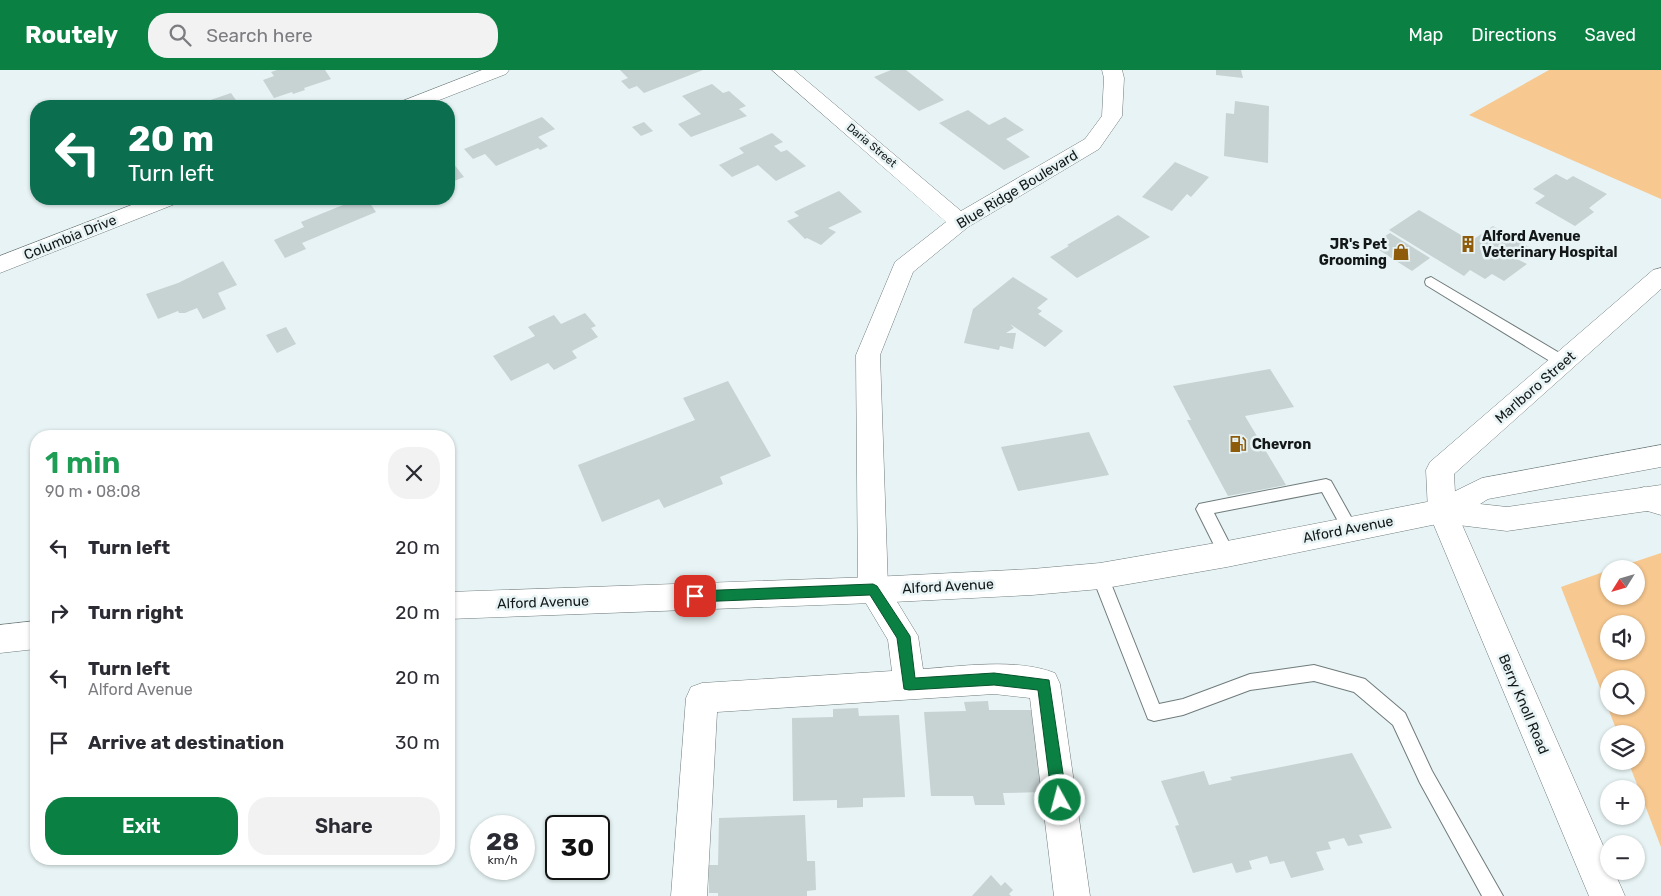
<!DOCTYPE html>
<meta charset="utf-8">
<style>
:root{--surface:#fff;--page:#f2f2f3;--text:#2b2b33;--muted:#7c7c81;--accent:#0b8043}
body{margin:0;font-family:Rubik,sans-serif;background:var(--page);color:var(--text);height:100vh;display:flex;flex-direction:column;font-size:19px;white-space:nowrap}
*{box-sizing:border-box;margin:0}
p{font-size:16px;color:var(--muted)}
.icon{flex:none;width:28px;height:28px;fill:none;stroke:currentColor;stroke-width:2;stroke-linecap:round;stroke-linejoin:round}
.map{position:relative;flex:1;overflow:hidden}
.panel{position:absolute;left:30px;top:360px;width:425px;height:435px;display:flex;flex-direction:column;background:var(--surface);border-radius:20px;box-shadow:0 1px 4px #0004}
.panel>*{flex:none}
.banner{position:absolute;left:30px;top:30px;width:425px;height:105px;border-radius:20px;box-shadow:0 1px 4px #0004;background:#0b6e4f;color:#fff;overflow:hidden}
.needle{width:32px;rotate:233deg}
.tools{position:absolute;left:1600px;top:490px;display:grid;gap:10px}
.tools a{display:grid;place-items:center;width:45px;height:45px;border-radius:50%;background:var(--surface);box-shadow:0 1px 4px #0004;font-size:25px}
.speed{position:absolute;left:470px;top:745px;display:flex;gap:10px;font-size:25px;font-weight:700;text-align:center}
.speed>*{display:grid;place-content:center;width:65px;height:65px;border-radius:50%;background:var(--surface);box-shadow:0 1px 4px #0004;line-height:1}
.speed small{font-size:12px;font-weight:400}
.speed .limit{border:2px solid #111;border-radius:8px;background:#fff;color:#111}
.pin{position:absolute;display:grid;place-items:center;width:42px;height:42px;color:#fff;margin:-21px;border-radius:10px;box-shadow:0 2px 8px #0006}
.me{position:absolute;width:55px;margin:-28px;rotate:353deg;stroke-linejoin:round;filter:drop-shadow(0 0 4px #0008)}
.turn{display:flex;align-items:center;gap:18px;height:105px;padding:0 15px;font-size:22px}
.turn .icon{width:65px;height:65px;stroke-width:2.5}
.turn b{display:block;font-size:35px;line-height:42px}
.round{display:grid;place-items:center;flex:none;width:52px;height:52px;border-radius:20px;background:var(--page)}
.headline{display:flex;align-items:center;justify-content:space-between;height:85px;padding:0 15px}
h1{font-size:30px;font-weight:600;line-height:38px;color:#1e9e55}
.primary-button{display:flex;gap:10px;margin-top:auto;padding:10px 15px}
.primary-button a{flex:1;height:58px;border-radius:20px;background:var(--accent);color:#fff;font-size:20px;font-weight:600;line-height:58px;text-align:center}
.primary-button a+a{background:var(--page);color:var(--text)}
ul{padding:0;list-style:none}
li{display:flex;align-items:center;gap:15px;height:65px;padding:0 15px}
li div{flex:1}
li b{display:block;font-size:19px}
li em{font-style:normal}
header{display:flex;align-items:center;gap:30px;box-sizing:border-box;height:70px;padding:0 25px;background:var(--accent);color:#fff}
header strong{font-size:24px}
nav{display:flex;gap:28px;margin-inline-start:auto;font-size:18px}
.search{width:350px;height:45px;background:var(--page);display:flex;align-items:center;gap:12px;box-sizing:border-box;padding:0 18px;border-radius:20px;color:var(--muted);font-size:19px}
.map>svg:first-child{display:block}
</style>
<header>
<strong>Routely</strong>
<div class="search"><svg class="icon" aria-label="search" viewBox="0 0 24 24"><circle cx="10" cy="10" r="6"/><path d="M15 15l6 6"/></svg>Search here</div>
<nav><a>Map</a><a>Directions</a><a>Saved</a></nav>
</header>
<div class="map">
<svg width="1661" height="826" viewBox="0 0 1661 826">
<rect width="100%" height="100%" fill="#e7f3f4"/>
<!-- green -->
<g fill="#f7c88f" fill-rule="evenodd">
<polygon points="1549,0 1661,0 1661,129 1469,45"/>
<path d="M1661,483V777L1628,691H1636V664H1618L1561,517L1609,500V526H1636V499H1613ZM1609,554H1636V581H1609ZM1609,609H1636V636H1609Z"/>
</g>
<!-- building -->
<g fill="#c7d2d3">
<polygon points="277,0 325,0 331,9 304,18 305,20 293,24 292,22 274,28 263,10 274,6 271,2"/>
<polygon points="620,0 703,0 644,23 637,16 629,19 621,11 628,8"/>
<polygon points="891,0 906,0 944,30 919,41 874,7"/>
<polygon points="1216,0 1241,0 1243,8 1216,5"/>
<polygon points="712,14 723,23 729,21 746,36 739,39 747,46 691,67 678,54 701,44 682,26"/>
<polygon points="231,23 240,36 185,36 191,34 193,36"/>
<polygon points="1235,31 1269,36 1268,93 1224,86 1226,43 1234,44"/>
<polygon points="968,40 989,55 1005,47 1024,60 1006,69 1030,87 1004,100 939,53"/>
<polygon points="542,47 555,59 538,67 548,76 540,80 538,78 496,96 485,84 473,89 464,79"/>
<polygon points="644,52 653,61 641,66 632,57"/>
<polygon points="772,63 783,72 774,76 781,82 787,80 806,96 776,111 758,95 732,107 719,95 744,83 739,78"/>
<polygon points="449,88 464,107 449,113"/>
<polygon points="1175,92 1209,107 1191,127 1187,124 1172,141 1142,127"/>
<polygon points="1556,104 1567,110 1573,106 1607,124 1589,138 1594,142 1575,156 1535,133 1545,126 1533,119"/>
<polygon points="839,121 862,142 828,158 836,162 821,175 807,168 805,169 787,151 799,146 794,142"/>
<polygon points="350,129 367,129 376,142 302,173 306,179 285,188 274,170 304,157 301,152 343,135 341,132"/>
<polygon points="1419,140 1471,171 1493,156 1529,177 1515,188 1527,194 1504,211 1492,204 1485,209 1470,200 1464,206 1389,160"/>
<polygon points="1118,145 1150,167 1077,208 1050,187 1069,176 1067,175"/>
<polygon points="1390,163 1430,188 1412,201 1371,175"/>
<polygon points="223,191 237,215 218,223 226,239 203,249 197,238 185,243 179,243 178,241 158,249 146,224 178,213"/>
<polygon points="1013,207 1048,229 1037,238 1042,241 1038,244 1063,261 1045,277 1010,254 1014,258 1006,263 1016,263 1013,279 1000,276 999,280 964,273 973,239"/>
<polygon points="585,243 596,256 591,258 598,267 572,281 577,288 554,300 548,293 511,311 493,286 535,266 528,257 554,245 561,254"/>
<polygon points="286,257 296,274 277,283 266,265"/>
<polygon points="1270,299 1294,337 1245,346 1286,415 1228,426 1187,350 1191,350 1173,316"/>
<polygon points="728,311 771,386 720,407 723,414 664,438 659,429 602,452 578,395 695,350 683,328"/>
<polygon points="1089,362 1109,405 1018,421 1001,377"/>
<polygon points="988,631 989,640 1031,640 1044,722 1003,723 1005,735 975,735 973,726 931,726 924,642 966,641 964,632"/>
<polygon points="858,638 859,646 899,645 905,727 863,728 863,737 837,738 837,730 793,731 792,648 833,647 833,639"/>
<polygon points="1352,683 1392,758 1359,765 1363,773 1348,776 1344,768 1328,772 1331,779 1316,782 1324,800 1291,808 1284,791 1270,794 1267,786 1249,791 1252,799 1236,803 1232,793 1193,803 1175,756 1179,755 1161,711 1204,701 1209,715 1232,710 1230,707"/>
<polygon points="805,745 807,791 815,791 816,820 807,821 807,826 718,826 718,823 709,823 709,795 718,795 719,748"/>
<polygon points="991,805 1001,816 1005,812 1013,820 1009,824 1011,826 972,826"/>
</g>
<g fill="none" stroke-linecap="round" stroke-linejoin="round">
<!-- service casing -->
<g stroke="#707b7b" stroke-width="2">
<g id="service">
<polygon points="1431,207 1568,288 1570,292 1568,296 1563,297 1558,296 1426,215 1425,212 1426,209"/>
<polygon points="1326,409 1331,411 1355,454 1358,459 1355,464 1350,466 1345,464 1322,422 1214,443 1235,484 1233,489 1227,491 1221,489 1196,439 1199,434 1204,433"/>
<polygon points="1100,499 1106,501 1108,506 1159,634 1183,629 1250,604 1314,595 1365,609 1405,643 1432,701 1503,826 1482,826 1420,713 1393,655 1354,622 1314,611 1250,620 1183,645 1154,651 1148,649 1092,506 1094,501"/>
</g>
</g>
<!-- minor casing -->
<g stroke="#707b7b" stroke-width="1">
<g id="minor">
<polygon points="482,0 509,0 506,4 424,36 397,36 400,32"/>
<path d="M772,0H794L961,141L1085,69L1102,46L1104,8L1102,0H1122L1124,8L1122,46L1099,79L968,157L913,202L880,285L888,517L918,566L923,599C964,596 1016,588 1055,603L1060,614L1090,826H1054L1030,628L994,624L717,642L707,826H671L686,628L691,617L702,613L892,601L888,570L858,520L856,285L895,192L946,152Z"/>
<polygon points="147,129 178,129 175,134 0,203 0,186"/>
<polygon points="1661,198 1661,219 1454,404 1456,441 1609,789 1609,801 1614,801 1625,826 1589,826 1428,441 1426,400 1430,392 1653,200"/>
</g>
</g>
<!-- tertiary casing -->
<g stroke="#707b7b" stroke-width="1">
<g id="tertiary">
<polygon points="1661,375 1661,397 1488,429 1480,434 1507,437 1661,415 1661,439 1507,461 1442,453 1227,497 1100,519 1032,525 873,533 449,549 449,522 873,507 1032,499 1100,493 1227,471 1437,430 1482,408"/>
<polygon points="36,551 36,579 0,583 0,555"/>
</g>
</g>
<!-- motorway casing -->
<g stroke="#707b7b" stroke-width="1">
<polygon id="motorway" points="1644,417 1661,421 1661,445 1634,437 1630,429 1634,421"/>
</g>
<!-- service -->
<use href="#service" fill="#fff" fill-rule="evenodd"/>
<!-- minor -->
<use href="#minor" fill="#fff" fill-rule="evenodd"/>
<!-- tertiary -->
<use href="#tertiary" fill="#fff" fill-rule="evenodd"/>
<!-- motorway -->
<use href="#motorway" fill="#fff" fill-rule="evenodd"/>
</g>
<!-- route -->
<polygon fill="#0b8043" stroke="#07532c" points="873,514 877,516 910,566 915,608 994,603 1049,610 1067,730 1064,735 1060,737 1055,735 1052,730 1038,620 994,615 909,620 904,619 897,568 870,525 695,532 691,530 689,526 691,522 695,521"/>
<!-- icons -->
<defs>
<g id="building-bare" transform="scale(1.35)"><path d="M-4-6H4V6H1V3H-1V6H-4ZM-2.5-4.3h1.7v1.8h-1.7ZM.8-4.3h1.7v1.8H.8ZM-2.5-1h1.7V.8h-1.7ZM.8-1h1.7V.8H.8Z" fill="#8e5b0a" stroke="#e7f3f4" stroke-width="2.5" paint-order="stroke"/></g>
<g id="shop-bare" transform="scale(1.35)"><path d="M-5-2.5h2.3a2.7 3.5 0 0 1 5.4 0H5L5.5 6h-11ZM-1.5-2.5h3a1.5 2.3 0 0 0-3 0Z" fill="#8e5b0a" stroke="#e7f3f4" stroke-width="2.5" paint-order="stroke"/></g>
<g id="fuel-bare" transform="scale(1.35)"><path d="M-5.5-6h7V0h2V4h1.3V-2.5L3-4.5l.8-.8L6-3V5H2.5V1h-1V6h-7ZM-4.2-4.7v3.2H.2V-4.7Z" fill="#8e5b0a" stroke="#e7f3f4" stroke-width="2.5" paint-order="stroke"/></g>
</defs>
<g fill-rule="evenodd">
<use href="#building-bare" x="1468" y="174"/>
<use href="#shop-bare" x="1401" y="182"/>
<use href="#fuel-bare" x="1238" y="374"/>
</g>
<g text-anchor="middle" stroke-width="5" stroke-linejoin="round" paint-order="stroke">
<!-- far-street labels -->
<g font-size="11" fill="#131717" stroke="#e7f3f4">
<text transform="translate(872 75) rotate(40)" y="4">Daria Street</text>
</g>
<!-- street labels -->
<g font-size="14" fill="#131717" stroke="#e7f3f4">
<text transform="translate(1017 119) rotate(-31)" y="5">Blue Ridge Boulevard</text>
<text transform="translate(70 167) rotate(-22)" y="5">Columbia Drive</text>
<text transform="translate(1535 317) rotate(-41)" y="5">Marlboro Street</text>
<text transform="translate(1348 459) rotate(-11)" y="5">Alford Avenue</text>
<text transform="translate(948 516) rotate(-3)" y="5">Alford Avenue</text>
<text transform="translate(543 532) rotate(-2)" y="5">Alford Avenue</text>
<text transform="translate(1524 634) rotate(67)" y="5">Berry Knoll Road</text>
</g>
<!-- poi labels -->
<g font-size="14" font-weight="bold" fill="#131717" stroke="#e7f3f4" text-anchor="start">
<text x="1482" y="171">Alford Avenue<tspan x="1482" dy="16">Veterinary Hospital</tspan></text>
<text x="1387" y="179" text-anchor="end">JR's Pet<tspan x="1387" dy="16">Grooming</tspan></text>
<text x="1252" y="379">Chevron</text>
</g>
</g>
</svg>
<div class="tools">
<a><svg class="needle" viewBox="-14 -14 28 28"><path d="M0-13l5 13h-10z" fill="#e53935"/><path d="M0 13l5-13h-10z" fill="#7c7c81"/></svg></a>
<a><svg class="icon" aria-label="sound" viewBox="0 0 24 24"><path d="M4 9h4l5-4v14l-5-4H4zM17 9q2 3 0 6"/></svg></a>
<a><svg class="icon" aria-label="search" viewBox="0 0 24 24"><circle cx="10" cy="10" r="6"/><path d="M15 15l6 6"/></svg></a>
<a><svg class="icon" aria-label="layers" viewBox="0 0 24 24"><path d="M12 4l9 5-9 5-9-5zM3 14l9 5 9-5"/></svg></a>
<a>+</a>
<a>−</a>
</div>
<div class="speed"><div>28<small>km/h</small></div><div class="limit">30</div></div>
<div class="pin" style="left:695px;top:526px;background:#d93025"><svg class="icon" aria-label="arrive" viewBox="0 0 24 24"><path d="M6 21V4h12l-3 4 3 4H6"/></svg></div>
<svg class="me" style="left:1060px;top:730px" viewBox="-20 -20 40 40"><circle r="17" fill="#0b8043" stroke="#fff" stroke-width="3"/><path d="M0-11L8 9 0 5-8 9z" fill="#fff"/></svg>
<div class="banner">
<div class="turn"><svg class="icon" aria-label="left" viewBox="0 0 24 24"><path d="M17 20v-9H6M10 6l-5 5 5 5"/></svg><div><b>20 m</b>Turn left</div></div>
</div>
<section class="panel">
<div class="headline"><div><h1>1 min</h1><p>90 m · 08:08</p></div><a class="round"><svg class="icon" aria-label="close" viewBox="0 0 24 24"><path d="M6 6l12 12M18 6L6 18"/></svg></a></div>
<ul>
<li><svg class="icon" aria-label="left" viewBox="0 0 24 24"><path d="M17 20v-9H6M10 6l-5 5 5 5"/></svg><div><b>Turn left</b></div><em>20 m</em></li>
<li><svg class="icon" aria-label="right" viewBox="0 0 24 24"><path d="M7 20v-9h11M14 6l5 5-5 5"/></svg><div><b>Turn right</b></div><em>20 m</em></li>
<li><svg class="icon" aria-label="left" viewBox="0 0 24 24"><path d="M17 20v-9H6M10 6l-5 5 5 5"/></svg><div><b>Turn left</b><p>Alford Avenue</p></div><em>20 m</em></li>
<li><svg class="icon" aria-label="arrive" viewBox="0 0 24 24"><path d="M6 21V4h12l-3 4 3 4H6"/></svg><div><b>Arrive at destination</b></div><em>30 m</em></li>
</ul>
<div class="primary-button"><a>Exit</a><a>Share</a></div>
</section>
</div>
